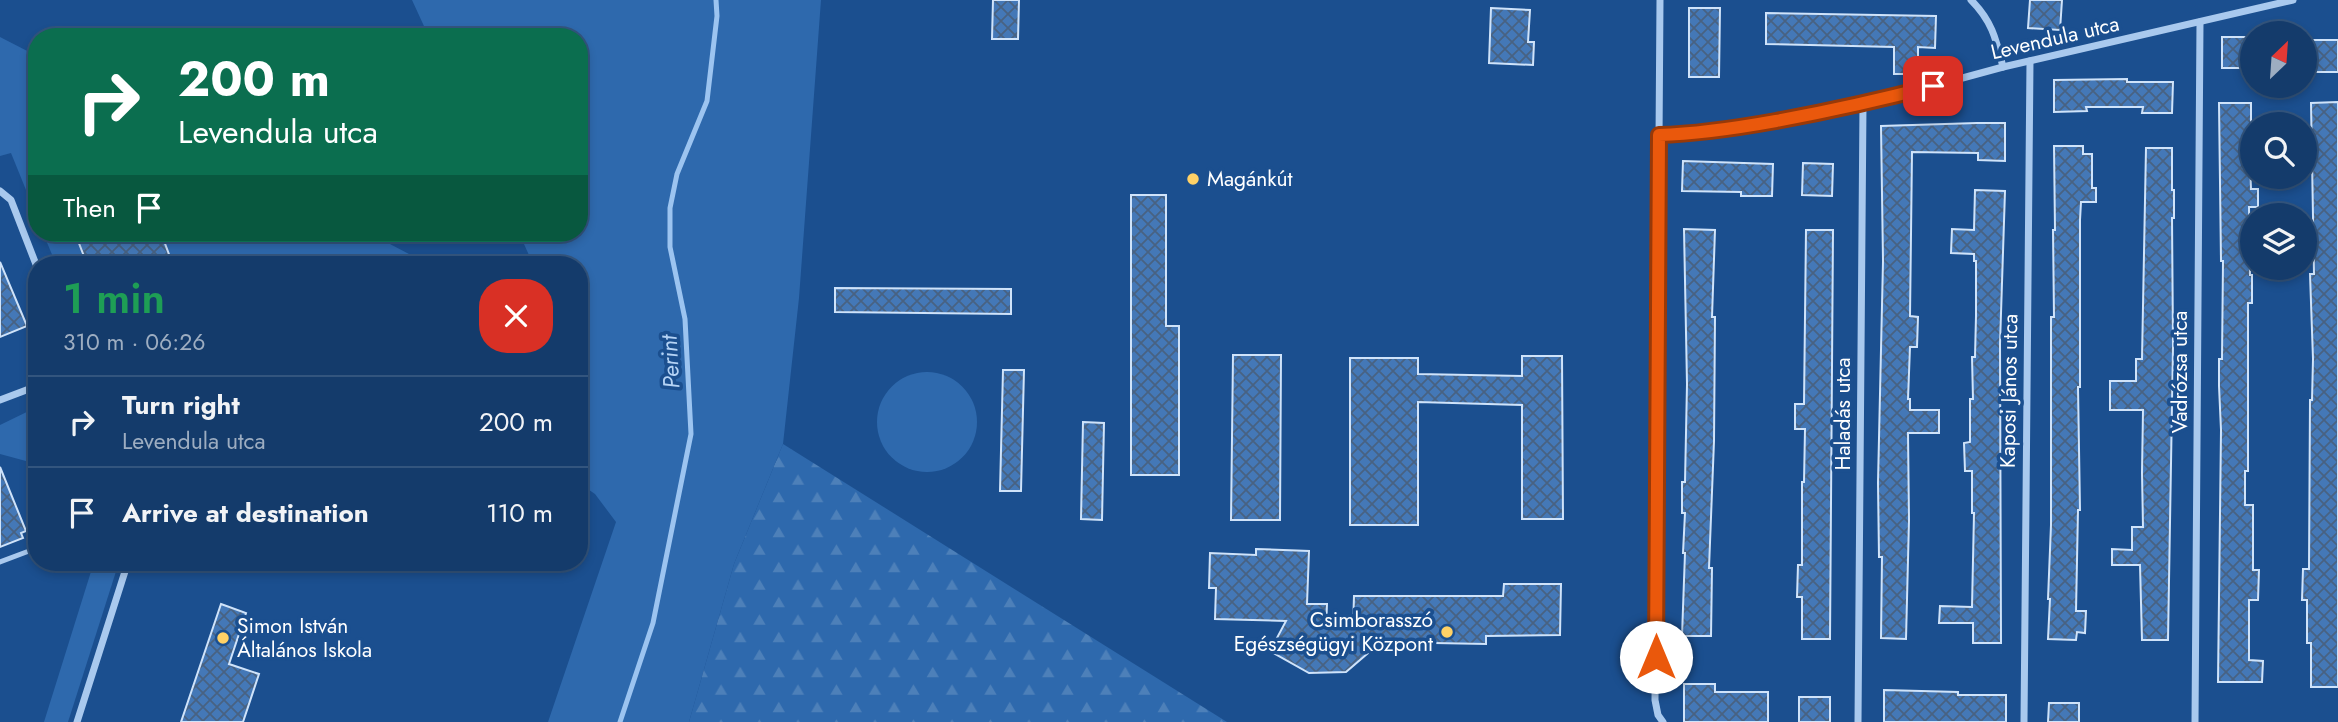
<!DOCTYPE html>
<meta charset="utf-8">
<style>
:root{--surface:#143b6b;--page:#214673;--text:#f1f3f6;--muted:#9dadc1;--line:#33557e}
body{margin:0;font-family:Jost,sans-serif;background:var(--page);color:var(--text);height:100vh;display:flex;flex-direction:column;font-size:26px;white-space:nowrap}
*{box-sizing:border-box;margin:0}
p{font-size:23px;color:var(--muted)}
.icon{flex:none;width:38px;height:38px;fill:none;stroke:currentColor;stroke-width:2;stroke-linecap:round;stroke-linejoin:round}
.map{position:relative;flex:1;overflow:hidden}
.panel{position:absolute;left:28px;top:256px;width:560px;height:315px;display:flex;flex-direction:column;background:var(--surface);border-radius:28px;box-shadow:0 4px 10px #0003,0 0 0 2px var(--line)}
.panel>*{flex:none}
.top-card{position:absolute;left:28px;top:28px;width:560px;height:214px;border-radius:28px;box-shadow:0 4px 10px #0003,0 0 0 2px var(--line);background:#0b6e4f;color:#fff;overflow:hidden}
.needle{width:46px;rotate:25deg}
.tools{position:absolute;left:2240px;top:21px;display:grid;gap:14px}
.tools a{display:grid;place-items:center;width:77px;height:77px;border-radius:50%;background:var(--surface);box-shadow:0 4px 10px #0003,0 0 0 2px var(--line);font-size:35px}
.pin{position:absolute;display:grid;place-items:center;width:60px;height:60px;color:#fff;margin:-30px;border-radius:14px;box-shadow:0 4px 10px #0006}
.me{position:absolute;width:77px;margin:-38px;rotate:0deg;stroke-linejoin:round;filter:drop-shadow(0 0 5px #0008)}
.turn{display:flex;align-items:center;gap:24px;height:147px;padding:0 35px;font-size:32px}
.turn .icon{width:91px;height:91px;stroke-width:2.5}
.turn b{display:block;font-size:49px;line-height:60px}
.then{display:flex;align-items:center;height:66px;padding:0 35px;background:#0003;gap:14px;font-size:26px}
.round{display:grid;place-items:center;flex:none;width:74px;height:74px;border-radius:28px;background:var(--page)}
.overview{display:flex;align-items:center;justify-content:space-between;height:119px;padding:0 35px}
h1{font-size:42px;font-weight:600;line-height:52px;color:#1e9e55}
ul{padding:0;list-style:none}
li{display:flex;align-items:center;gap:21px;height:91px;padding:0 35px;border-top:2px solid var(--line)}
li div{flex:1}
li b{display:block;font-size:26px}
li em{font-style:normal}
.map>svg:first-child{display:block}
</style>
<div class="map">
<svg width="2338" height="722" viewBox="0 0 2338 722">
<defs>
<pattern id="forest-firs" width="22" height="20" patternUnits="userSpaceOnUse" patternTransform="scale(1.75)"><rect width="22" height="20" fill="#2e69ad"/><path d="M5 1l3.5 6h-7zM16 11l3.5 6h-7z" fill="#4d80b9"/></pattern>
<pattern id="building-cross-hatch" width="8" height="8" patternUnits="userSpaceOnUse" patternTransform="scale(1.75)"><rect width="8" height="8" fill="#4478b7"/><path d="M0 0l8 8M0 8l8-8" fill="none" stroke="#486282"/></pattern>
</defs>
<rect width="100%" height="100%" fill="#1b4f8f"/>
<!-- green -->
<g fill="#2e69ad">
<polygon points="412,0 821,0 799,298 783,444 734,564 689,722 548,722 616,522 595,494 579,483 579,264 533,264 519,233 579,233 579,37 429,37"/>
<polygon points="0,37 37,56 37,217 11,153 0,156"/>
<polygon points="43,233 369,233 428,264 56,264"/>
<circle cx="927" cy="422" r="50"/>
<polygon points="37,407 37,464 0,454 0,425"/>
<polygon points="94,562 119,562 68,722 44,722"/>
</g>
<!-- forest -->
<polygon fill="url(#forest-firs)" points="783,444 1227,722 689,722 734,564"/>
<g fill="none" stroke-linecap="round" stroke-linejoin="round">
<!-- stream -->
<polyline stroke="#9cc4f0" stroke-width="5" points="620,722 653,623 691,434 685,319 670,247 670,208 677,174 707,101 717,16 716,0"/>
</g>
<!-- building -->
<g fill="url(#building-cross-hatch)" stroke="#cfe3fa" stroke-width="2">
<polygon points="993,0 1019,0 1018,39 992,39"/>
<polygon points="2030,0 2062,0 2060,30 2028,28"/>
<polygon points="1491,8 1530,10 1528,42 1534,42 1533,65 1489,63"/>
<polygon points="1689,8 1720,8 1719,77 1689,77"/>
<polygon points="1766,13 1936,16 1935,48 1918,47 1918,74 1894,74 1894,47 1766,44"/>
<rect x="2222" y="37" width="30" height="31"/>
<polygon points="2309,40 2338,40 2338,72 2310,72"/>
<polygon points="2127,79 2127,82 2173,82 2172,113 2142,113 2143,107 2086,107 2087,111 2054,112 2054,80"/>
<polygon points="2338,102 2338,687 2311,687 2311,643 2307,643 2307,600 2302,600 2303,569 2309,569 2310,400 2312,400 2313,359 2310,274 2314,274 2311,103"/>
<polygon points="2219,103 2251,103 2251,135 2249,135 2251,189 2258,189 2258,207 2249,207 2250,275 2252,275 2252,303 2248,303 2248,471 2245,471 2245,505 2253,505 2253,570 2259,570 2258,600 2249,600 2249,660 2263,661 2262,682 2218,682 2221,430 2219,386 2219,359 2222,359 2223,261 2221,261"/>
<polygon points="1977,123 2005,123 2005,161 1978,160 1978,153 1912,152 1910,316 1918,317 1917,347 1910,347 1908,399 1910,399 1910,410 1939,410 1939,433 1908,433 1909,520 1906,639 1881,638 1882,557 1879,557 1878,483 1883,261 1881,126"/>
<polygon points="2054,146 2083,146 2083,154 2092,154 2092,188 2096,188 2096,202 2081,202 2080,220 2080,387 2078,387 2080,510 2078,510 2076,611 2086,611 2085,633 2077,632 2076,640 2048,639 2050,599 2048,599 2051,525 2051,317 2054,317 2053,230 2055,230"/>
<polygon points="2146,148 2172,148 2172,190 2174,190 2174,218 2172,218 2173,346 2168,640 2142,640 2140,565 2112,565 2112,549 2132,550 2132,527 2143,527 2142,473 2143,410 2110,410 2110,381 2136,381 2136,359 2142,359"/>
<polygon points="1683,161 1773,164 1772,196 1741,196 1741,192 1682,191"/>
<polygon points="1803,163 1833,164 1832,196 1802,195"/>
<polygon points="1975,190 2005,191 2000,344 2001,643 1973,643 1973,623 1939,623 1940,606 1972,607 1974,513 1972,513 1972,471 1965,471 1964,443 1970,442 1970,399 1973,399 1972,357 1975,357 1976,316 1976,261 1974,261 1974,254 1951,253 1952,229 1974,230"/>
<polygon points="1131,195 1166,195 1166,326 1179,326 1179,475 1131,475"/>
<polygon points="1684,229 1715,230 1712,317 1715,317 1714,441 1709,568 1712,568 1711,636 1682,636 1685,553 1683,553 1685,513 1682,513 1682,482 1685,482 1687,384"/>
<polygon points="1806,230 1833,230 1830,639 1802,639 1802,597 1797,597 1798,565 1802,565 1802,482 1804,482 1805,429 1795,429 1795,404 1804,404"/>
<polygon points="75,233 161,233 170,257 150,264 87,264"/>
<polygon points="0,262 27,326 0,337"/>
<polygon points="835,288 1011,289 1011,314 835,312"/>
<polygon points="1233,355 1281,355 1280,520 1231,520"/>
<polygon points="1522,356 1562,356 1563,519 1522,519 1522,405 1418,402 1418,525 1350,525 1350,358 1418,358 1418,374 1522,376"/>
<polygon points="1003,370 1024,370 1021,491 1000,491"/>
<polygon points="1083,422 1104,423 1102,520 1081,519"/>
<polygon points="0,467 26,531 21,533 23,538 0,547"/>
<polygon points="1256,549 1309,551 1307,604 1327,604 1326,628 1353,627 1354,596 1503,596 1504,584 1561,584 1560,635 1486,636 1486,644 1381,642 1346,672 1309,673 1270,651 1286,621 1215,619 1216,588 1209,588 1210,553 1256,555"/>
<polygon points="221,604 246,613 229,664 259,674 243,722 181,722"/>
<polygon points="1684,684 1715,684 1715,692 1768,692 1768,722 1684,722"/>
<polygon points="1884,690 1958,692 1958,695 2006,695 2006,722 1884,722"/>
<rect x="1799" y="697" width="31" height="25"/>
<polygon points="2049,703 2079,703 2079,722 2048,722"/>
</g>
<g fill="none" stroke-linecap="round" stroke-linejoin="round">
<!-- service -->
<polyline stroke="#a9c9ee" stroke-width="5" points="0,562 37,548"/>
<!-- minor -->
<g stroke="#a9c9ee" stroke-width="7">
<polyline points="1660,0 1655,700 1658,715 1663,722"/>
<path d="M1971,0C1992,21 1996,39 2003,67"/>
<polyline points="1659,135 1716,132 1863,105 2003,67 2293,0"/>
<polyline points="0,191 11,200 37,267"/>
<polyline points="0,400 37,386"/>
<polyline points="77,722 128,562"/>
<polyline points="1858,722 1863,105"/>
<polyline points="2024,722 2030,61"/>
<polyline points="2195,722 2200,22"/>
</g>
</g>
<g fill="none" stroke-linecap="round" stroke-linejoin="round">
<!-- route casing -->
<g stroke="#983908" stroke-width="18">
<path id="route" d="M1656,657L1659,135C1699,134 1737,128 1776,121C1830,111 1880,100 1933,86"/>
</g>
<!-- route -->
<use href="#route" stroke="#ea580c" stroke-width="12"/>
</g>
<!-- markers -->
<g fill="#ffd166" stroke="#1b4f8f" stroke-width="2.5">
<circle cx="1193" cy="179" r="7"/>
<circle cx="1447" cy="632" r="7"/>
<circle cx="223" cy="638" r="7"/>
</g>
<g text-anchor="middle" stroke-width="7" stroke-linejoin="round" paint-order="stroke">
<!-- street labels -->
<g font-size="21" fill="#fff" stroke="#1b4f8f">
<text transform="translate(2055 38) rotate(-13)" y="7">Levendula utca</text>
<text transform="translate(2180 372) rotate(-90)" y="7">Vadrózsa utca</text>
<text transform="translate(2009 391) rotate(-89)" y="7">Kaposi János utca</text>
<text transform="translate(1843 414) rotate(-90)" y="7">Haladás utca</text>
</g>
<!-- poi labels -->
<g font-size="21" fill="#fff" stroke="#1b4f8f" text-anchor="start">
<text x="1207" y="186">Magánkút</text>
<text x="1433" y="627" text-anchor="end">Csimborasszó<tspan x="1433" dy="24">Egészségügyi Központ</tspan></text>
<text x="237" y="633">Simon István<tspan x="237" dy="24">Általános Iskola</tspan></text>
</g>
<!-- water labels -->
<g font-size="23" font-style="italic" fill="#b5d3f5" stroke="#1b4f8f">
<text transform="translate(670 362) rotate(-93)" y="8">Perint</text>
</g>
</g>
</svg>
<div class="tools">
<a><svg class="needle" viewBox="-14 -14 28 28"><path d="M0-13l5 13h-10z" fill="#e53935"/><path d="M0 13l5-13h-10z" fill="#9dadc1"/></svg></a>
<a><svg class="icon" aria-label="search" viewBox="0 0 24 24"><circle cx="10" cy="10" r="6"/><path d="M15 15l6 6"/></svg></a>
<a><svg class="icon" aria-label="layers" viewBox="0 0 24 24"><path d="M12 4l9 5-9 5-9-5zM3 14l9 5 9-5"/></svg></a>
</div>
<div class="pin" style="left:1933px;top:86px;background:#d93025"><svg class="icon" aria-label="arrive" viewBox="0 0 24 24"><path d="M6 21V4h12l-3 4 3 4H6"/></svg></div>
<svg class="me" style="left:1656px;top:657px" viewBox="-20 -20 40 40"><circle r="19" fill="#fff"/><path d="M0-13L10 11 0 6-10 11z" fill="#ea580c"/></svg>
<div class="top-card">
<div class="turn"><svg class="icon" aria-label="right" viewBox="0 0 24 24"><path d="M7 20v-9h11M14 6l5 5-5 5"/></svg><div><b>200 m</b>Levendula utca</div></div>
<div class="then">Then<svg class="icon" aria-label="arrive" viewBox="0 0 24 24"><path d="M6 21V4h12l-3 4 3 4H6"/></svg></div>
</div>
<section class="panel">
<div class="overview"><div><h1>1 min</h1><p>310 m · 06:26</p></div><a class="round" style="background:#d93025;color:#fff"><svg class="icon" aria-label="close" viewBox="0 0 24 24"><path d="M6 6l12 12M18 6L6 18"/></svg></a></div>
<ul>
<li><svg class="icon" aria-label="right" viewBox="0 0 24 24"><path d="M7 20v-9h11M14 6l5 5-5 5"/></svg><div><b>Turn right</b><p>Levendula utca</p></div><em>200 m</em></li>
<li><svg class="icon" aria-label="arrive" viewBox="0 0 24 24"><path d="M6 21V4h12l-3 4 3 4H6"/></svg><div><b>Arrive at destination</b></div><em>110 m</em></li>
</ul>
</section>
</div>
